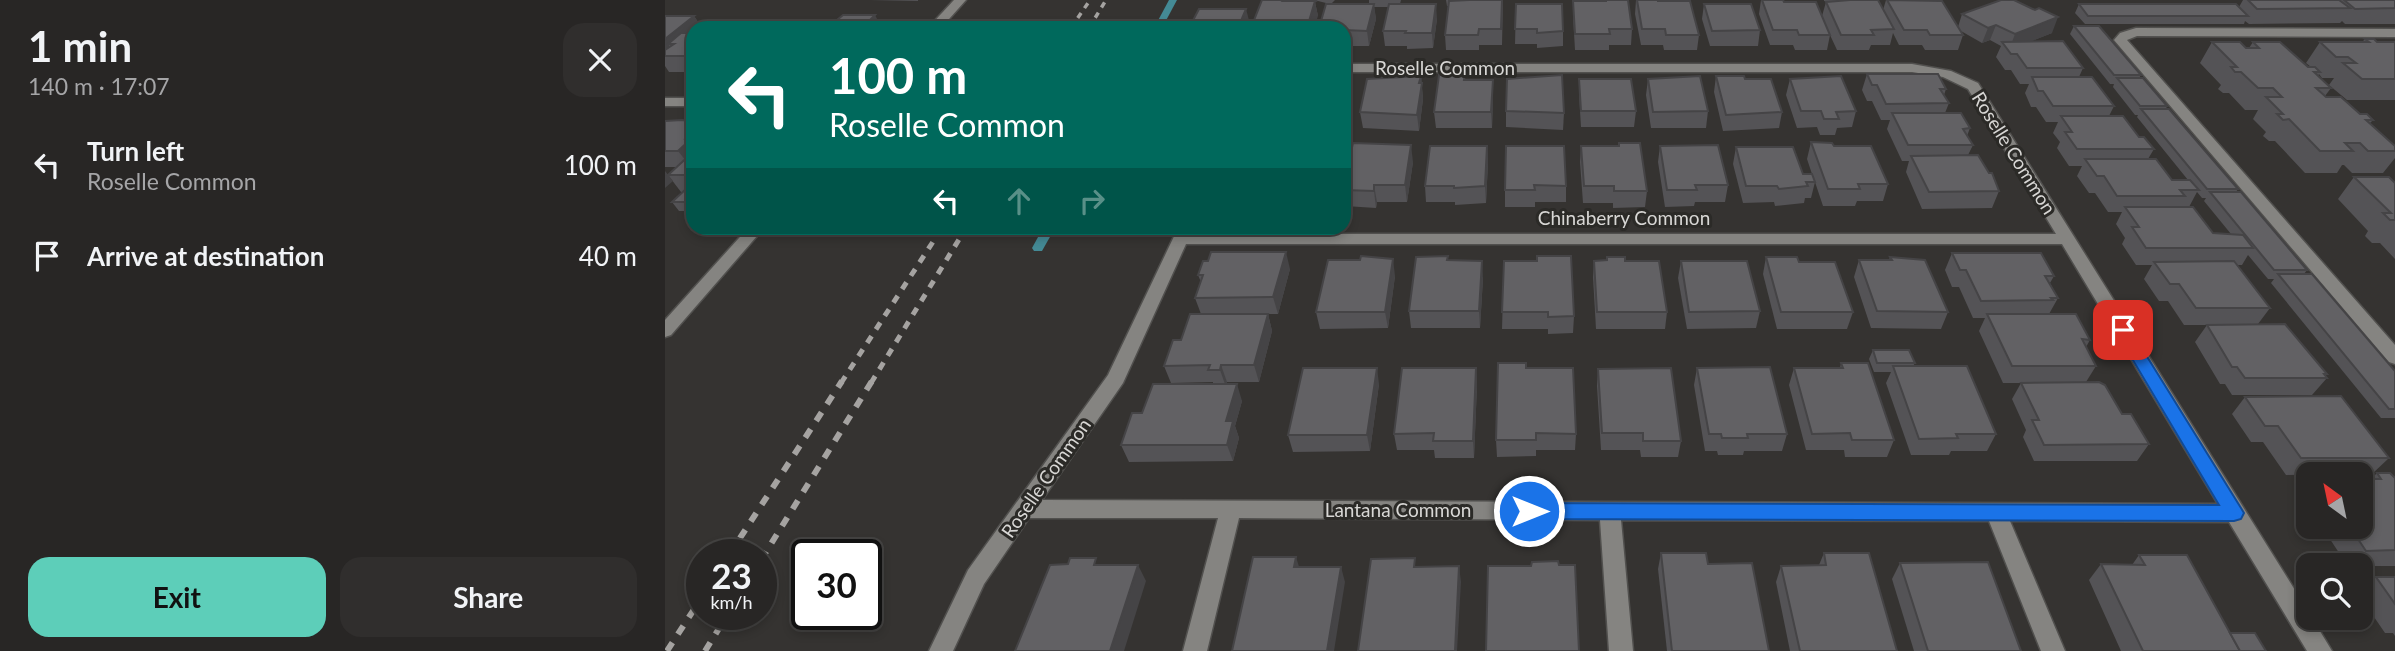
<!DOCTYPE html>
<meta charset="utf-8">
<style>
:root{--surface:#282625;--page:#302e2d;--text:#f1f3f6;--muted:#a5a5a7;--line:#444342;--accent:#5dceb9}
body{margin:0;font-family:Lato,sans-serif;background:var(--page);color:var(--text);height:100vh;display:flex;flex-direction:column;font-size:26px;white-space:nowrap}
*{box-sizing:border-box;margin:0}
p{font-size:23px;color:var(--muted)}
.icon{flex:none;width:38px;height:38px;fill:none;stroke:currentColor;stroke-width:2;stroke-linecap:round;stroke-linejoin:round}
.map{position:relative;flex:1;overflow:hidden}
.drawer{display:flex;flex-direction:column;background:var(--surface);width:665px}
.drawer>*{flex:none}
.guide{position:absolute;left:21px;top:21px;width:665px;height:214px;border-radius:21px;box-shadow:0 4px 10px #0003,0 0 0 2px var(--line);background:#00695c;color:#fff;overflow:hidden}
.needle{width:46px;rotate:327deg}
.tools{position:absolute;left:1631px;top:462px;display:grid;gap:14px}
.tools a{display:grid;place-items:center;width:77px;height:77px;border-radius:14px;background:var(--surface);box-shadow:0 4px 10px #0003,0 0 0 2px var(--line);font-size:35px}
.speed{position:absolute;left:21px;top:539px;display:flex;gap:14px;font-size:35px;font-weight:700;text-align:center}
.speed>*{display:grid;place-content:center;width:91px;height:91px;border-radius:50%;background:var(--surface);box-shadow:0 4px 10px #0003,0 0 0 2px var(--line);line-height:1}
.speed small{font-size:18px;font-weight:400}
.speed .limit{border:4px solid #111;border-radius:10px;background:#fff;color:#111}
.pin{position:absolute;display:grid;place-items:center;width:60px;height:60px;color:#fff;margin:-30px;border-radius:14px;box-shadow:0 4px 10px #0006}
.me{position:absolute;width:77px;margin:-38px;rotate:90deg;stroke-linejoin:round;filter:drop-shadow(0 0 5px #0008)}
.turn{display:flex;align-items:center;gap:24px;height:147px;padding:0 28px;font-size:32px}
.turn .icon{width:91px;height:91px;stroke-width:2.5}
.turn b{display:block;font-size:49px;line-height:60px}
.lanes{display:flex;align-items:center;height:66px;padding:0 28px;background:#0003;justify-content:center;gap:35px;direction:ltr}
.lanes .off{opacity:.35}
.round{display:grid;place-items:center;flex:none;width:74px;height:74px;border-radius:21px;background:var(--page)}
.overview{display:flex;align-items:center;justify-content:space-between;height:119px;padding:0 28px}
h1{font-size:42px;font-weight:700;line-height:52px}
.primary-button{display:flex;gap:14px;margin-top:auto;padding:14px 28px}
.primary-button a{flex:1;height:80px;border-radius:21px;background:var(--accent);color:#111;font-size:28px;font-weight:700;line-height:80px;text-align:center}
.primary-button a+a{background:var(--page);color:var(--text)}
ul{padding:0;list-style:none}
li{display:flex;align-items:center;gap:21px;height:91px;padding:0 28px}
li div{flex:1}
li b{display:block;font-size:26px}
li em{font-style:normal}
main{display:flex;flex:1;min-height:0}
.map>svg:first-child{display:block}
</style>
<main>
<section class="drawer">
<div class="overview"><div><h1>1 min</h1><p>140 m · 17:07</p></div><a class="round"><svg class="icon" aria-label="close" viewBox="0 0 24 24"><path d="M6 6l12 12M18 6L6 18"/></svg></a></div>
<ul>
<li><svg class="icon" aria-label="left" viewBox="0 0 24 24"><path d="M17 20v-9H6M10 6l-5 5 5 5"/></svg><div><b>Turn left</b><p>Roselle Common</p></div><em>100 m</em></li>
<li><svg class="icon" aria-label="arrive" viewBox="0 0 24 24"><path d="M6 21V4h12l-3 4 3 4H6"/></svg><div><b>Arrive at destination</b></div><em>40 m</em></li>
</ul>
<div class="primary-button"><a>Exit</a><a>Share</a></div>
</section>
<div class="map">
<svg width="1730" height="651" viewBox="0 0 1730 651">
<rect width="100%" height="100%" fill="#353331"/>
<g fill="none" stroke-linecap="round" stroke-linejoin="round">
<!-- stream -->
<g fill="#448a95" fill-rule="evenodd">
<polygon points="504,0 512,0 497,28 489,28"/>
<polygon points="378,228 390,228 377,251 369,251 367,248"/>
</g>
<!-- minor casing -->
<g stroke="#51504e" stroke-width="3">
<g id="minor">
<polygon points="289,0 301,0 276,28 263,28"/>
<polygon points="1471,28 1730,29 1730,37 1472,36 1462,40 1730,345 1730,364 1724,362 1449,40 1455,33"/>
<path d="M679,64H1247L1286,71L1313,83L1643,611V618H1647L1667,651H1642L1564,522L1345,521L1400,651H1376L1324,521L956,520L968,651H944L935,520L574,518L542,651H518L553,518H364L319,584L288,651H264L303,570L443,375L513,228H527L526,234H1391L1303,89L1278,77L1247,72H679ZM521,244H1397L1553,504L377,500L458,383Z"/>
<rect x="0" y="98" width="28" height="8"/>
<polygon points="83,228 99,228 6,335 0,337 0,320"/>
</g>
</g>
<!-- minor -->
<use href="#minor" fill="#858481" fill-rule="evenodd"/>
<!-- rail-far2 -->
<g stroke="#a5a3a1" stroke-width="3.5" stroke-dasharray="6 6" stroke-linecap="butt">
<polyline points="406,28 425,0"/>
<polyline points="424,28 441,0"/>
</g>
<!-- rail-far1 -->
<g stroke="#a5a3a1" stroke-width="5" stroke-dasharray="8 8" stroke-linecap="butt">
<polyline points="176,383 277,228"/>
<polyline points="206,383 301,228"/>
</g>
<!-- rail -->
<g stroke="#a5a3a1" stroke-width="6" stroke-dasharray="10 10" stroke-linecap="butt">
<polyline points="64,555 177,381"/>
<polyline points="96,560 207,381"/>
<polyline points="2,651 37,597"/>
<polyline points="40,651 63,614"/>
</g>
</g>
<!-- wall -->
<g fill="#545356" fill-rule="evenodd">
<polygon points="205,0 253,0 253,1"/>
<polygon points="620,0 620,1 642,1 636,0 670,0 666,4 704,4 704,0 736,0 735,4 772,19 768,48 742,49 742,46 720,46 718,31 723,7 709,7 711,19 704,46 679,46 679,28 665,4 653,1 650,2 653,16 586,28"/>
<polygon points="781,0 838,0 837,45 814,45 814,50 781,50 780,35 783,6 782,6"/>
<polygon points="940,0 963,0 967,29 966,45 944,45 944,50 910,50 908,16 908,1 940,1"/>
<polygon points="971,0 993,1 1034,35 1032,50 999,50 998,45 976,45 970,14"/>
<path d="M1096,0H1118L1119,2L1157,16L1161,2L1166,1H1159V0H1213L1218,10L1221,0H1249L1293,27L1297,14L1387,33L1364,42L1418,68L1414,77L1449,106L1444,116L1474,137L1489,149L1483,159L1507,180H1523L1472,117L1473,115H1470L1448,87L1449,84H1445L1405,34L1409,26L1476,75L1474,78L1502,106L1501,109L1573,189L1571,192L1642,270L1639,274L1730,371V418H1716L1606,283L1609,279H1603L1583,255L1577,265H1571L1605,308L1593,324L1662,374L1660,375L1662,378L1647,395H1567L1560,384H1555L1530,342L1542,325H1519L1503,301H1494L1479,279L1487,265H1471L1457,244L1460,238L1451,224L1457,212H1443L1430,193H1424L1412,176L1417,166H1404L1392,148L1395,142L1388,133L1393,122H1381L1371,107H1366L1360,93L1364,84H1355L1346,70H1340L1331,57L1336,46L1325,40L1317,43L1296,31L1298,35L1293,50H1260L1257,45H1234L1228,33L1225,45H1206L1204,50H1172L1165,35L1162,50H1130L1128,45H1105L1094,14ZM1532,192L1537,198H1541L1539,201L1566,234L1548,233L1524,207Z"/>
<polygon points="1578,0 1730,0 1730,24 1680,24 1677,21 1675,23 1584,24 1580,21 1579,24 1420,24 1410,13 1414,4 1574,7"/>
<polygon points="851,4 898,31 898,46 872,48 872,44 850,44"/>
<polygon points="1039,4 1095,30 1093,46 1045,46 1037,19"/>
<polygon points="0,16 29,16 37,28 28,28 28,72 4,72 0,66"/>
<polygon points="1700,39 1712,42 1730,42 1730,100 1682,100 1664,85 1669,78 1657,78 1654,74 1653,76 1666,88 1660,96 1708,120 1705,123 1730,146 1730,158 1718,173 1687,173 1679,165 1677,165 1672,173 1640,173 1610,141 1604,141 1598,136 1601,132 1588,119 1593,110 1580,110 1564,93 1558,93 1553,89 1556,85 1535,63 1547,42 1581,48 1584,48 1588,42 1643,67 1646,67 1641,63 1655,42 1697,42"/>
<polygon points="1202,74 1281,89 1279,95 1284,103 1280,113 1305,128 1302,136 1308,145 1303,155 1334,191 1327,208 1257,209 1241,172 1244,161 1237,161 1222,129 1225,120 1216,120 1207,101 1202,101 1197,90"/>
<polygon points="756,76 758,99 754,131 698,128 695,112"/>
<polygon points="1051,76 1080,79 1117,112 1114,128 1058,131 1049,92"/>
<polygon points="914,79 971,111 969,127 916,127 914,95"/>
<polygon points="983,79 1043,111 1041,128 986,128 981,95"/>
<polygon points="1125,79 1191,111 1187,127 1172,128 1170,135 1155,135 1152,127 1132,128 1121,95"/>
<polygon points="800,80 828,80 828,96 827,128 771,128 769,112"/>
<polygon points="841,111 899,113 898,130 841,127"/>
<polygon points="0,121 28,122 28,211 14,211 7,202 18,192 16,192 3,175 11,167 0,167"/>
<polygon points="1146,142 1169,146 1223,184 1218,201 1192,201 1190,206 1158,206 1150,182 1146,198 1140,198 1139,203 1110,206 1109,202 1078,203 1068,164 1071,147 1138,174 1148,177 1142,159"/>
<polygon points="954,143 982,191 980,207 948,208 948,203 918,203 915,162 916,146 953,146"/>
<polygon points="822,146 823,162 821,203 790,205 790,202 761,202 760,186"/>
<polygon points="899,146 901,186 901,202 870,202 870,207 840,207 840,190"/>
<polygon points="995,146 1063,185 1060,202 1030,202 1029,206 1000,207 993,162"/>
<polygon points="748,162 742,202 712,202 711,208 680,206 679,182"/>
<polygon points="1689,177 1730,183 1730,259 1715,243 1707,243 1700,236 1703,231 1673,199"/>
<polygon points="1287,253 1389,276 1385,283 1393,298 1384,314 1425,340 1421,347 1431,366 1421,382 1457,414 1484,444 1472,461 1369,461 1358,437 1361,430 1347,399 1356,383 1338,383 1314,331 1320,318 1308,318 1294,287 1287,287 1280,270"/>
<polygon points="783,256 783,260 818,278 815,328 746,328 744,311"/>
<polygon points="1101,257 1134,262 1188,312 1182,329 1112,329 1098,274"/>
<polygon points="1225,257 1283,312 1276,329 1206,328 1189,277 1194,260 1224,260"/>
<polygon points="839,261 909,316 908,333 883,334 883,329 837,329"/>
<polygon points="929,261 960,261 1002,312 1000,329 931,329 928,277"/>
<polygon points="1016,261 1095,311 1091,328 1022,329 1013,278"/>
<polygon points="625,269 613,314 603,314 607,331 594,382 562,382 562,384 577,401 570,426 574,438 568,461 464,462 456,445 477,413 548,384 548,382 506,383 499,366 516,340 536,314 530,298 536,282 533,275"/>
<polygon points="730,276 723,328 655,329 651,312"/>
<polygon points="1208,350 1250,363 1248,366 1331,434 1322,451 1286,451 1284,455 1246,455 1221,383 1226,372 1209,372 1204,359"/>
<polygon points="1176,363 1229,440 1222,457 1180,457 1179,450 1141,450 1124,385 1129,368 1175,368"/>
<polygon points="811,368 812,385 809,458 770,458 769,450 732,450 729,434"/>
<polygon points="861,368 911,434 910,450 871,450 871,456 832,457 831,440"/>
<polygon points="1032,368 1122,434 1117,451 1079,451 1078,455 1053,455 1052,451 1040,451 1029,385"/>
<polygon points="933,369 1016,441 1013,457 976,457 975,450 936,450 932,386"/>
<polygon points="714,384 705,451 628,452 623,435"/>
<polygon points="1580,397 1724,458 1707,474 1621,475 1598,442 1586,442 1567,414"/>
<polygon points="1712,473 1730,478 1730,566 1696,566 1696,565 1682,565 1659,530 1653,530 1650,527 1696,527 1706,479"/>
<polygon points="1643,486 1643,516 1638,508 1641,505 1634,495"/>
<polygon points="996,553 1043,564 1104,651 1002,651 993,569"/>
<polygon points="1159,553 1232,651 1125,651 1111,582 1116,566 1154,565"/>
<polygon points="1474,555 1565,633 1601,651 1456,651 1424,580 1436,564 1467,565"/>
<polygon points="1235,563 1356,651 1249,651 1227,579"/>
<polygon points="1711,577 1730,577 1730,636 1728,633 1720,633 1696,598 1696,590"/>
</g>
<!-- shaded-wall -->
<g fill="#454446">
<polygon points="649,0 653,0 650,2 653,16 649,28 642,28 650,3"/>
<polygon points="709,4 711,19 704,46 702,31"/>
<polygon points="771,4 772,19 768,48 767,33"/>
<polygon points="581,9 585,24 583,28 573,28"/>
<polygon points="210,15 217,28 205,28 204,21"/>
<polygon points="29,16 37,28 28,28 28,40 3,44 11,55 0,56 0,39"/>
<polygon points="1393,17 1387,33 1344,50 1350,34"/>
<polygon points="1331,25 1325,40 1317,43 1323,28"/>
<polygon points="756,76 758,99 754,131 752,115"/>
<polygon points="828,80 828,96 827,128 826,112"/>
<polygon points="28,131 28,165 26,167 13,151 21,138"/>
<polygon points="746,145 748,162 742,202 740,185"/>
<polygon points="822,146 823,162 821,203 820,186"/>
<polygon points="0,171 8,181 0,188"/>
<polygon points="709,185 712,202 711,208 709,191"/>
<polygon points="621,252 625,269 613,314 608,297"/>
<polygon points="728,259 730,276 723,328 720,312"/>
<polygon points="817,261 818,278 815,328 814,311"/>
<polygon points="603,314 607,331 594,382 589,365"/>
<polygon points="556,365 562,382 561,387 555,370"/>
<polygon points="712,368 714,384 705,451 702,435"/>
<polygon points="811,368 812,385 809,458 808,441"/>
<polygon points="572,384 577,401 570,426 574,438 568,461 562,445 561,421"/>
<polygon points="631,557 636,573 629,567"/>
<polygon points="473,565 481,581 459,651 445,651"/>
<polygon points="794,566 796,582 792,651 790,651"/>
<polygon points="676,567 680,582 669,651 662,651"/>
</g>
<!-- building -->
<g fill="#626164" stroke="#454446" stroke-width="2">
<polygon points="597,0 619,0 618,1 650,1 642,28 586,28"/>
<polygon points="804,0 837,0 836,29 814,29 813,35 780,35 784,1"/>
<polygon points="941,0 963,0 967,29 944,29 945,34 910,34 908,1 941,1"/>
<polygon points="972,0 993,0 993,1 1025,1 1034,35 1001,35 1000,29 977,29"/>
<polygon points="1097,0 1118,0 1119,2 1151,2 1165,35 1134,35 1132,30 1108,30"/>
<polygon points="1185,0 1213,0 1229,29 1206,30 1209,35 1176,35 1161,2"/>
<polygon points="1222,0 1277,1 1298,35 1265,35 1262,30 1239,30"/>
<polygon points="1336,0 1349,0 1370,10 1374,8 1393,17 1350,34 1331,25 1323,28 1297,14"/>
<polygon points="1583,0 1674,0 1685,8 1592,9"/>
<polygon points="1679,0 1730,0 1730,8 1690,9"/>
<polygon points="661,4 709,4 702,31 679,30 679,28 654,28"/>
<polygon points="724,4 771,4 767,33 740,33 741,31 718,31"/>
<polygon points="851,4 897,4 898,31 872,33 872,29 850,29"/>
<polygon points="1039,4 1086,4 1095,30 1047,31"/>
<polygon points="1414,4 1571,4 1583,16 1423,16"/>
<polygon points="534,9 581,9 573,28 524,28"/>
<polygon points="178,15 210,15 204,21 212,21 205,28 152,28 160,20 172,20"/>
<polygon points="0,16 29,16 0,39"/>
<polygon points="146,24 156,24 152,28 142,28"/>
<polygon points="1409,26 1434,26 1476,75 1449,75"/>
<polygon points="16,33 28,33 28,56 0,56 0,50 9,44 3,44"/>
<polygon points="1700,39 1709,39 1712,42 1730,42 1730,79 1697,79 1678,63 1691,63 1683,57 1671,57 1655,42 1704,42"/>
<polygon points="1398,41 1418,68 1362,68 1352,54 1346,54 1337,42"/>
<polygon points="1547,42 1575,42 1581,48 1594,48 1588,42 1615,42 1643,67 1650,67 1655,72 1649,72 1666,88 1651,88 1661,97 1676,97 1695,114 1702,114 1708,120 1701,120 1730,146 1730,151 1703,151 1695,143 1680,143 1688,151 1655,151 1624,119 1618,120 1612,114 1618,114 1601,97 1617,97 1608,88 1593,88 1576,72 1570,72 1566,67 1572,67"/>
<polygon points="1202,74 1273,74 1281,89 1275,89 1284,103 1221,104 1212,85 1207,85"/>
<polygon points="774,75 800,75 799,80 828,80 826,112 769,112"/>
<polygon points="897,75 899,113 841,111 842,79"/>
<polygon points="756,76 754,83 757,83 752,115 695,112 702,79"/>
<polygon points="1035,76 1043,111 988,112 983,79"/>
<polygon points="1051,76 1079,76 1080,79 1106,79 1117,112 1061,115"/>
<polygon points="1176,76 1191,111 1171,112 1174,119 1159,119 1156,111 1136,111 1125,79"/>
<polygon points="1367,77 1427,77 1449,106 1388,106 1378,91 1373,91"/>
<polygon points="1452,78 1478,78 1502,106 1475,106"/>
<polygon points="914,79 966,79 971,111 916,111"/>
<polygon points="1476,109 1504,109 1573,189 1542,189"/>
<polygon points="1227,113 1296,113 1305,128 1298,129 1308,145 1243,145"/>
<polygon points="1396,116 1458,116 1474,137 1479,137 1489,149 1412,149 1400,132 1407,132"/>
<polygon points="17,120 28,122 28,131 21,138 28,137 13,151 0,151 0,121"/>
<polygon points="1146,142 1167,143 1169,146 1206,146 1223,184 1193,184 1195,189 1163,189"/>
<polygon points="688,143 746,145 740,185 709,185 709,191 679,190 679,182"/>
<polygon points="954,143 975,143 982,191 949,191 949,186 919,186 916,146 954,146"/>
<polygon points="1053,145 1063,185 1030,185 1032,190 1002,190 995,146"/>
<polygon points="765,146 822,146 820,186 789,188 789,186 760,186"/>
<polygon points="841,146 899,146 901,186 869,185 870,190 840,190"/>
<polygon points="1071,147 1128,147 1138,174 1147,174 1150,182 1141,182 1143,186 1114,189 1112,186 1081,186"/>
<polygon points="28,152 28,175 3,175"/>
<polygon points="1313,155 1324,173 1327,173 1334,191 1264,192 1246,156"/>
<polygon points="1420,159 1491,159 1507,180 1525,180 1534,190 1515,190 1520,196 1452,196 1439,176 1432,176"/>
<polygon points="1689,177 1724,177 1730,183 1730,220 1725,220 1718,213 1726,213"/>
<polygon points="22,188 28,188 28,202 7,202"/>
<polygon points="1545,192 1576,192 1642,270 1609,270"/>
<polygon points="1460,207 1528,207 1548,233 1578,235 1588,248 1481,248 1467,227 1474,227"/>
<polygon points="546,252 621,252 608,297 530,298 538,275 533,275 538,261 543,261"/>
<polygon points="1287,253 1376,253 1389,276 1380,276 1393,298 1386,298 1388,300 1316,301 1301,270 1295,270"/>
<polygon points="696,256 728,259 720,312 651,312 663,260 695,260"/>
<polygon points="783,256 782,260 817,261 814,311 744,311 751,257"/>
<polygon points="872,256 906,256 909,316 883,317 883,312 837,312 839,261 872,261"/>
<polygon points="942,257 960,257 960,261 994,261 1002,312 932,312 929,261 942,260"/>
<polygon points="1101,257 1132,257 1134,262 1170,262 1188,312 1116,312"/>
<polygon points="1225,257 1260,260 1283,312 1212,311 1194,260 1227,260"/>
<polygon points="1016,261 1082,261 1095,311 1024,312"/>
<polygon points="1569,261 1605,308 1531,308 1514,284 1505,284 1489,262"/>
<polygon points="1613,274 1647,274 1730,371 1730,409 1724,409"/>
<polygon points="525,314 603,314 589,365 556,365 555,370 543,370 545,365 499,366 508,340 516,340"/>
<polygon points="1322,314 1411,314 1425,340 1417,339 1431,366 1347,366"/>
<polygon points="1620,324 1662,374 1659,374 1662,378 1580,378 1572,367 1567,367 1542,325"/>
<polygon points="1208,350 1244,350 1250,363 1212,363"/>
<polygon points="833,363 861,363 861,368 908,368 911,434 871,433 871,440 831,440"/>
<polygon points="1176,363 1203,363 1229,440 1187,440 1185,433 1147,434 1129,368 1178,368"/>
<polygon points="1228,366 1302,366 1331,434 1291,434 1293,438 1254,439"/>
<polygon points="1105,367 1122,434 1082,434 1083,438 1057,438 1056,434 1044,434 1032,368"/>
<polygon points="638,368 712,368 702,435 623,435"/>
<polygon points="737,368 811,368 808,441 768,441 769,433 729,434"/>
<polygon points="1006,368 1016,441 978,441 978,433 937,433 933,369"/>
<polygon points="1434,382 1440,385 1457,414 1466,414 1484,444 1379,445 1367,420 1374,420 1356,383"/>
<polygon points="488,384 572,384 561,421 568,421 562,445 456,445 467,413 477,413"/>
<polygon points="1676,396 1724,458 1636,458 1613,426 1600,426 1580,397"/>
<polygon points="1712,473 1725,473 1730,478 1730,550 1701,551 1685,527 1696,527 1696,479 1716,479"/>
<polygon points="996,553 1041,553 1043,564 1087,563 1104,651 1007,651"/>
<polygon points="1159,553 1204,553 1232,651 1135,651 1116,566 1161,565"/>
<polygon points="1474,555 1522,555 1575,651 1478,651 1436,564 1480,565"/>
<polygon points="588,557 631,557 629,567 676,567 662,651 567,651"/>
<polygon points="405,558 431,558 429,565 473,565 445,651 350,651 385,565 403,564"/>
<polygon points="750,558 749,567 794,566 790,651 693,651 706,559"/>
<polygon points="893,561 894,565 910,565 914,651 821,651 823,566 866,566 867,562"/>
<polygon points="1323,562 1356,651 1263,651 1235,563"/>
<polygon points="1711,577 1730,577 1730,604"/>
<polygon points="1565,633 1590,633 1601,651 1575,651"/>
</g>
<!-- route -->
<polygon fill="#1a73e8" stroke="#114b97" stroke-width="2" points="1458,325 1463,326 1576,508 1579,513 1576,519 1569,521 864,519 857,516 854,511 857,505 864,503 1554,505 1450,330"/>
<g text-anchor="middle" stroke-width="6" stroke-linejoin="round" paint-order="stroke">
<!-- street labels -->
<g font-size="19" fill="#d8d7d5" stroke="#2b2a27">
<text x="780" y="75">Roselle Common</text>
<text transform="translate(1349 153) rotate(58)" y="7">Roselle Common</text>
<text x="959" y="225">Chinaberry Common</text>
<text transform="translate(381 478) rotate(-55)" y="7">Roselle Common</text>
<text x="733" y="517">Lantana Common</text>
</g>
</g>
</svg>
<div class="tools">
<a><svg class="needle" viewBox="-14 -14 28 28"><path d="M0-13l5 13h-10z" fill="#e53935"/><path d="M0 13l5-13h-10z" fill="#a5a5a7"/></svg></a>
<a><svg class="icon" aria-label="search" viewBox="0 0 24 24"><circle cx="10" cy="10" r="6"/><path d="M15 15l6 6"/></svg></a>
</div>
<div class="speed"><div>23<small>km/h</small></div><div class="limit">30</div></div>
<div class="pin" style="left:1458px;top:330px;background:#d93025"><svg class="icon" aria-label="arrive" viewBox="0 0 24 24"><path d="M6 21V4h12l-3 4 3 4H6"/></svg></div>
<svg class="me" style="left:864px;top:511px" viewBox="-20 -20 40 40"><circle r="17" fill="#1a73e8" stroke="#fff" stroke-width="3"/><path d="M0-11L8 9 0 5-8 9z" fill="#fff"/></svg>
<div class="guide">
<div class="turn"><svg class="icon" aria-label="left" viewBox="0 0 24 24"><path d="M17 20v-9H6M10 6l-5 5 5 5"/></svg><div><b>100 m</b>Roselle Common</div></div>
<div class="lanes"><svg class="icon" aria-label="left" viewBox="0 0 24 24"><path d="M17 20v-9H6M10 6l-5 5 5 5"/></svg><svg class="icon off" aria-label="ahead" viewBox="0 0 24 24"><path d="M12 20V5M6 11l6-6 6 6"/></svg><svg class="icon off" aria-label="right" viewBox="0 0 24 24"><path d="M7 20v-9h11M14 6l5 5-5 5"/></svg></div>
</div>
</div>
</main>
